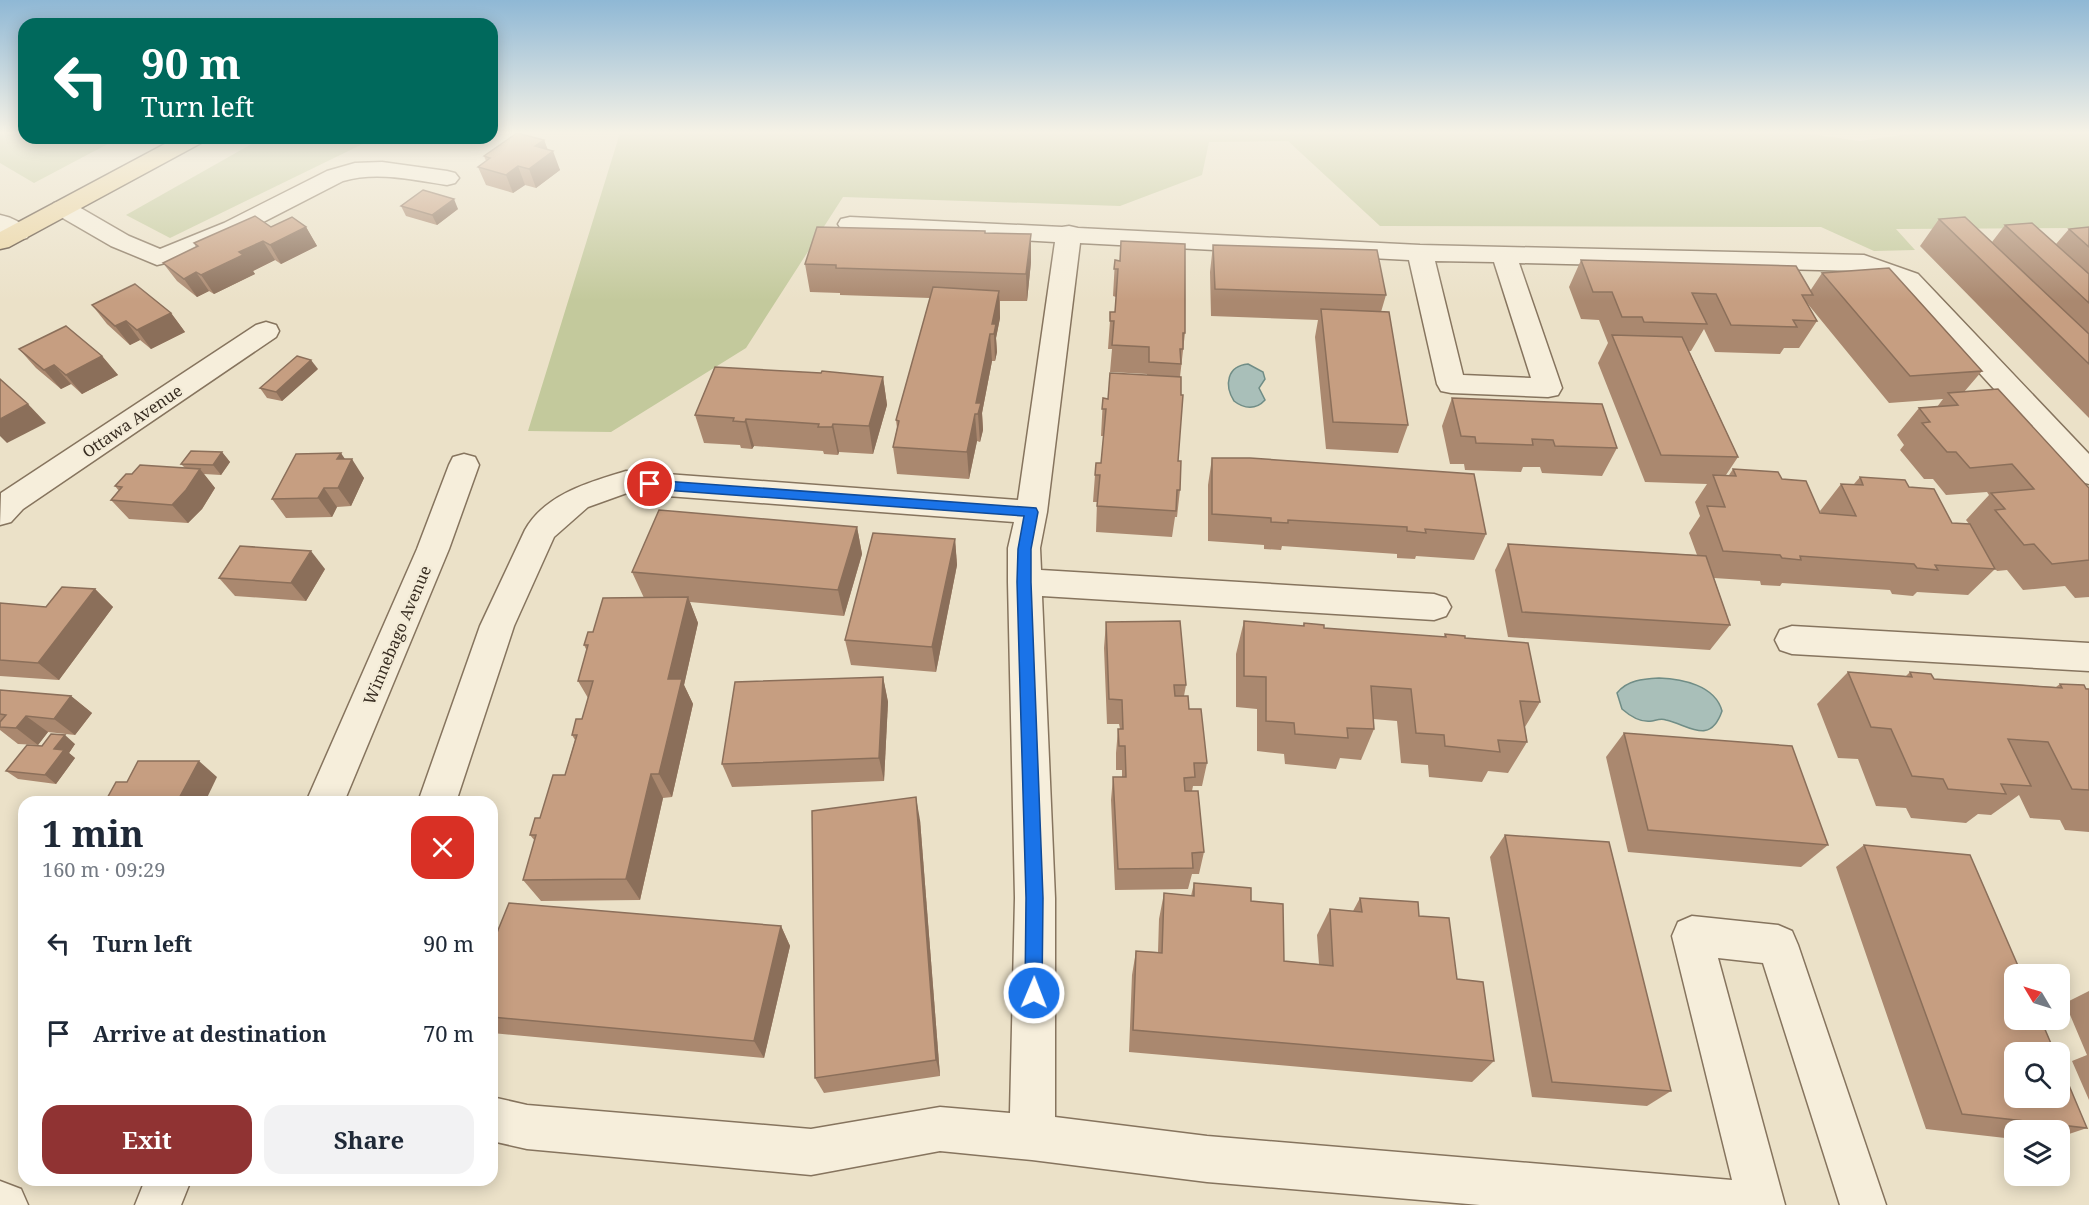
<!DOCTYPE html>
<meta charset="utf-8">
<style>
:root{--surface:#fff;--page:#f2f2f3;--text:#1f2937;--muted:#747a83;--accent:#903333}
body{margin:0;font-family:"Noto Serif",serif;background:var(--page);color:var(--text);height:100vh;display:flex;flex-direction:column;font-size:22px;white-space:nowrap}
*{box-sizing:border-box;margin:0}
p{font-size:20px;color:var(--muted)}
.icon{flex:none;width:33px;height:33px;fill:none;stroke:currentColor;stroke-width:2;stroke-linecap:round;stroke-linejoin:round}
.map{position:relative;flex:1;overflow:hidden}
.panel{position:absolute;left:18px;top:796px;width:480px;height:390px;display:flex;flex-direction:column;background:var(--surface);border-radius:18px;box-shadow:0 3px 15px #0003}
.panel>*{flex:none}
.top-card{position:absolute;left:18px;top:18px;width:480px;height:126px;border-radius:18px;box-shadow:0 3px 15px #0003;background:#00695c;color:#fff;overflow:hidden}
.needle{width:39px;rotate:308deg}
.fabs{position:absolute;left:2004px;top:964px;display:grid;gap:12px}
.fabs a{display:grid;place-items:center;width:66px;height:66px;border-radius:12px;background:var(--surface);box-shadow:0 3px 15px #0003;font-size:30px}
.pin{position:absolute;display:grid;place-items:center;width:51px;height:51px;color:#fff;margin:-26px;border:3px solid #fff;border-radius:50%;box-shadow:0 2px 6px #0007}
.me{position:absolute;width:66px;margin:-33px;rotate:1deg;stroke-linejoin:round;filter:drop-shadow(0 0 4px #0008)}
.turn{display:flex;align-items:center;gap:21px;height:126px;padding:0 24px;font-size:27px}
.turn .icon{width:78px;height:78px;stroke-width:2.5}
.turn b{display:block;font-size:42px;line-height:51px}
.round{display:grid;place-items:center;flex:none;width:63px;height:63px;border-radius:18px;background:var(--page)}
.summary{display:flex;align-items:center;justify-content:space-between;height:102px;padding:0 24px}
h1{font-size:36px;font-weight:700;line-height:45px}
.cta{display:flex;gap:12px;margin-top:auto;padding:12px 24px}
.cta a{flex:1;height:69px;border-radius:18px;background:var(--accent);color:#fff;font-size:24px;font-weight:700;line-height:69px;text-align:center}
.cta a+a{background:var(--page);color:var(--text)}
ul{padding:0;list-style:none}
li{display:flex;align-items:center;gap:18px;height:90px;padding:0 24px}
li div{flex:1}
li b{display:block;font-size:22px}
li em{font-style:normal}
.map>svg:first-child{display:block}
</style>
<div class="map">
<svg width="2089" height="1205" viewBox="0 0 2089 1205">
<rect width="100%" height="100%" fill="#ebe1c8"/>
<!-- green -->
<g fill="#c3c99c">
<polygon points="0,133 24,133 24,138 119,138 34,183 0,163"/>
<polygon points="620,133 1803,133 1860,141 1916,133 2089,133 2089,230 2073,228 1896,229 1915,250 1874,251 1821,227 1380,226 1288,141 1209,142 1202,175 1120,206 843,197 746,348 611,432 528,431"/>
<polygon points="262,138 375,138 170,238 126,215"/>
</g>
<!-- water -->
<g fill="#a9bfb9" stroke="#708d86" stroke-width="1.5">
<path d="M1248,364L1263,372L1265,379L1259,388L1265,400C1256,410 1244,409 1234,401C1224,385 1227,366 1248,364Z"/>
<path d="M1659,678C1682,679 1715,685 1722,711C1710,746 1689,725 1666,720C1661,718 1657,720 1652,721C1641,723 1630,716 1622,709L1617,693C1627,680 1643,679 1659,678Z"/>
</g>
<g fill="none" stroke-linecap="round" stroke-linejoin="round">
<!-- minor casing -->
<g stroke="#86745e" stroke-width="3">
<g id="minor">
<path d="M382,162L447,171L455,173L459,178L455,183L447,185C413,180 377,171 343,181L242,233L182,259L157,265L111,246L54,213L51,208L54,203L63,201L72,203L129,236L160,249L224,223L327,171L355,163Z"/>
<path d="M0,215C11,217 24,223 30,233L27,238L18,240L0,233Z"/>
<path d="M850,217L1062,227L1069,226L1078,228L1420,245L1864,255L1918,274L2089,454V484L2078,481L1900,286L1861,271L1519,263L1562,388L1558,395L1548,397L1451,393L1441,391L1437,384L1409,260L1080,243L1047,512L1040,548L1041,570L1434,594L1446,598L1451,607L1446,616L1434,620L1042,596L1055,898V1117L1207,1136L1732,1180L1672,936L1678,922L1692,916L1778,925L1792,931L1798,945L1886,1205H1840L1763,963L1718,958L1785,1205H1480L1207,1182L1032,1160L940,1151L811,1175L527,1149L492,1141V1097L527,1105L811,1129L940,1107L1010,1113L1015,898L1008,582V548L1014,522L627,493L588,507L554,537L514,626L456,802H418L480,626L525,530C545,494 590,482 626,471L1018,500L1055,242L841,229L838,224L841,219ZM1435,261L1494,262L1531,378L1463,375Z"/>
<polygon points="266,322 276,325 279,331 276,337 23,509 11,522 0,525 1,493 256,325"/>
<polygon points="464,454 475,457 479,465 449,549 344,802 306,802 417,549 449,465 453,457"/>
<polygon points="1792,626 2089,643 2089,671 1792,654 1780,650 1775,640 1780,630"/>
<polygon points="145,1180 191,1180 181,1205 135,1205"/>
<polygon points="0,1181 21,1189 28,1205 0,1205"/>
</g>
</g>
<!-- major casing -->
<g stroke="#544232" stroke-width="3">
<polygon id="major" points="176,138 204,138 201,143 9,247 0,249 0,232"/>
</g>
<!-- minor -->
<use href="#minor" fill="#f6eedb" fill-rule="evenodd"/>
<!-- major -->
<use href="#major" fill="#ebd5a3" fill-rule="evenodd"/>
</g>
<!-- wall -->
<g fill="#aa886f" fill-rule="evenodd">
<polygon points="544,140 548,150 560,170 536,188 525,185 513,193 486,185 478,167 486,161 484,156"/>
<polygon points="401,206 458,209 437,225 406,216"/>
<polygon points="1939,219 1992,242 2005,225 2056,244 2069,229 2089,227 2089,418 1920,246"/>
<polygon points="271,227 306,227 317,246 281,264 275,260 253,271 255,274 214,294 209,291 197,297 177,281 163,263 196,247 194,243"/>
<polygon points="985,233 1031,262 1027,301 1000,301 1000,318 996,338 997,352 995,361 992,361 982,413 983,430 980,442 977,441 969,479 897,474 893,447 897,428 896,420 930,298 840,295 840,293 810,292 805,264"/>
<polygon points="1213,245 1386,295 1381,312 1408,425 1398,453 1326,449 1315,337 1318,320 1211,316 1210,272"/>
<polygon points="1115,260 1185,333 1180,377 1178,461 1180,490 1177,517 1175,517 1172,537 1096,532 1097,502 1093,502 1095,475 1101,463 1104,436 1101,436 1103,398 1108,399 1147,375 1147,374 1110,372 1112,349 1108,349 1110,321 1115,312 1116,297 1113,296"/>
<path d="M1581,260L1810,291L1822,273L1982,371L1964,392L2089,488V597L2075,598L2065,586L2023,590L2007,570L1997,571L1993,566L1995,569L1968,595L1917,592L1913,596L1892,594L1890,590L1782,583L1780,586L1761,585L1760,581L1714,578L1730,625L1710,650L1508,637L1495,570L1508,544L1697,555L1689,533L1700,516L1695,502L1707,484L1645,482L1598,363L1608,343L1599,320L1581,319L1569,287ZM1807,303L1889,403L1943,399L1937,407L1919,408L1897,435L1904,445L1900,450L1924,479H1933L1946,495L1987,492L1989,495L1966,520L1969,524L1952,523L1909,487L1860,477L1854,484H1841L1820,511L1821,514L1820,513L1782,479L1733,469L1729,475H1726L1738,457L1689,351H1691L1704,329L1715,352L1780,354L1784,348H1799L1817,321Z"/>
<polygon points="92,305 171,313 185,332 151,349 140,340 130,345 107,324"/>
<polygon points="19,349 102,356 118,375 82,394 71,384 61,389 36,368"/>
<polygon points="318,369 282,401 267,398 260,388"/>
<polygon points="883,377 887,405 873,454 839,452 838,455 824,454 823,451 754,446 752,449 741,448 740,445 704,443 695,415"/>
<polygon points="1452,398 1617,448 1602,476 1542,473 1540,467 1523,467 1521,472 1465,470 1464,464 1450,464 1442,426"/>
<polygon points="222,452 230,462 221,475 204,474 215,488 202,509 188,523 129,519 111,500 119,491 115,486 132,474 185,468 181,464"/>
<polygon points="1212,458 1486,534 1474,560 1416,556 1415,559 1397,558 1397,554 1282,546 1281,550 1264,549 1264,545 1208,541 1208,485"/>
<polygon points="345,459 364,478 351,506 337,507 332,517 286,518 272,499"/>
<polygon points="857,527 862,554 844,616 690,602 698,623 684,685 693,704 672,797 663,798 640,900 541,901 523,880 535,841 530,835 565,775 575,740 572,735 582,719 588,698 578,681 587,651 584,645 593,632 644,598 632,572"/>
<polygon points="955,539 957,565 936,672 851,665 845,640"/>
<polygon points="325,569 306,601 235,596 219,578"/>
<polygon points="95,589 113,607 59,680 0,676 0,603 46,607"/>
<polygon points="1244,621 1303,626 1304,623 1324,628 1444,637 1445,634 1465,638 1540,702 1525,727 1527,742 1508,773 1488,771 1482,782 1429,777 1428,765 1401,763 1397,721 1373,719 1374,729 1361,760 1340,758 1336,769 1285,764 1284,754 1257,751 1257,709 1236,707 1236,654"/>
<polygon points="1106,622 1186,685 1184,696 1207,763 1202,786 1193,786 1192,791 1204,852 1199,874 1192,874 1188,889 1115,890 1111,800 1113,777 1122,777 1122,770 1116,770 1116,753 1118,729 1120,729 1119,724 1107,724 1104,648"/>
<polygon points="1848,672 1906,676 1910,672 1934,679 2056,687 2060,684 2089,689 2089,832 2065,830 2060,820 2030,818 2019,795 1991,815 1978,814 1966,823 1911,818 1906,808 1876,806 1858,759 1838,758 1817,704"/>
<polygon points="883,677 888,702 884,781 732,787 722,764"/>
<polygon points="0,690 71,696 92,713 75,735 48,732 38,745 18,744 0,730"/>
<polygon points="1624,733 1828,845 1801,867 1628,852 1606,757"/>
<polygon points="75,744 69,753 75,758 56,784 18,779 6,771 42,746"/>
<polygon points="920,820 940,1076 824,1093 815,1078"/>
<polygon points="1505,835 1671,1091 1647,1106 1532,1097 1490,857"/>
<polygon points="1864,845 2087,1128 2060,1137 2060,1131 2014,1131 2014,1139 1926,1129 1836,867"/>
<polygon points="1194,883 1251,901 1284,961 1319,964 1317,935 1330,909 1353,911 1360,898 1419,916 1457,979 1494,1061 1472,1082 1129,1052 1132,975 1136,951 1158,952 1159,919 1164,893 1191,896"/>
<polygon points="781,926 790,946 764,1058 492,1033 492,945"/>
<polygon points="2089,991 2089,1100 2072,1061 2087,1055 2065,1003"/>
</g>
<!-- shaded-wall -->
<g fill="#8b6f5a">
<polygon points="544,140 549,154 553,151 560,170 536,188 529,169 535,146"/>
<polygon points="518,166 525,185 513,193 506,175"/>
<polygon points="454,199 458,209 437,225 432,215"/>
<polygon points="306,227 317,246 281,264 270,245"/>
<polygon points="1031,234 1031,262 1027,301 1026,274"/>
<polygon points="263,241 275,260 253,271 255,274 214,294 201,275 239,252"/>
<polygon points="196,272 209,291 197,297 184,279"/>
<polygon points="999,291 1000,318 996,338 997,352 995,361 994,334 992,324"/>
<polygon points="171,313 185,332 151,349 137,330"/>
<polygon points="126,321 140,340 130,345 115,326"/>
<polygon points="990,334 992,361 982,413 983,430 980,442 978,414 976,403"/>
<polygon points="102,356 118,375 82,394 66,375"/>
<polygon points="311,360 318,369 282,401 276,392"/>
<polygon points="54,365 71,384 61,389 44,370"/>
<polygon points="883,377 887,405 873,454 869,426"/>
<polygon points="28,404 46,423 7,443 0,436 0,419"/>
<polygon points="975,414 977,441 969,479 967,452"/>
<polygon points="746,419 754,446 752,449 745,422"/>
<polygon points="833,424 839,452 838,455 832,427"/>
<polygon points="222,452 230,462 221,475 213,465"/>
<polygon points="341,453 349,465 352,459 364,478 351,506 338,488 337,459"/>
<polygon points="200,469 215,488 202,509 188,523 172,505"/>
<polygon points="324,488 337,507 332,517 318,498"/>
<polygon points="857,527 862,554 844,616 838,590"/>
<polygon points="955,539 957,565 936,672 932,647"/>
<polygon points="311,551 325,569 306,601 291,583"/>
<polygon points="95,589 113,607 59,680 38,663"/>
<polygon points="688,597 698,623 684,685 693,704 672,797 659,774 668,679"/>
<polygon points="883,677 888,702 884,781 879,758"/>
<polygon points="71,696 92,713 75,735 54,719"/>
<polygon points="26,716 48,732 38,745 16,728"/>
<polygon points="65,735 75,744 69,753 75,758 56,784 45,775 54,749"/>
<polygon points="199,761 217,777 205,802 177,802"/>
<polygon points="651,774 663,798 640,900 626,879"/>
<polygon points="916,797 920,820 940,1076 936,1060"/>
<polygon points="781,926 790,946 764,1058 754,1041"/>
</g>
<!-- building -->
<g fill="#c69e81" stroke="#8b6f5a" stroke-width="1.5">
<polygon points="517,133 544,140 535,146 553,151 529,169 518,166 506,175 478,167 490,158 484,156"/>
<polygon points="423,190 454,199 432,215 401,206"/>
<polygon points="255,216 271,227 292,217 306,227 270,245 263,241 239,252 243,255 201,275 196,272 184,279 163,263 198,246 194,243"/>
<polygon points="1965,217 2089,334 2089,364 1939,219"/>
<polygon points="2032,223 2089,274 2089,303 2005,225"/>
<polygon points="817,227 985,231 985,233 1031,234 1026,274 836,268 836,265 805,264"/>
<polygon points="2089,227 2089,247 2069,229"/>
<polygon points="1121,241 1185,244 1185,333 1183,333 1183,349 1180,349 1181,364 1149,362 1149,347 1112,345 1114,321 1110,321 1110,312 1115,312 1118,269 1114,269 1115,260 1120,261"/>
<polygon points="1213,245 1377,250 1386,295 1215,289"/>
<polygon points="1581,260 1796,266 1813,295 1802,295 1817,321 1793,320 1797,327 1731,325 1716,294 1692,293 1707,324 1644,322 1642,317 1622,317 1612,292 1593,292"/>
<polygon points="1889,268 1982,371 1910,376 1822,273"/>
<polygon points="135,284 171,313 137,330 126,321 115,326 92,305"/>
<polygon points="933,287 999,291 992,324 996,324 994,334 990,334 976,403 981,403 978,414 975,414 967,452 893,447 899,421 896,420"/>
<polygon points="1321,309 1389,312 1408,425 1333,422"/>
<polygon points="66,326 102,356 66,375 54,365 44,370 19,349"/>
<polygon points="1612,335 1682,337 1738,457 1661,455"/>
<polygon points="297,356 311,360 276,392 260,388"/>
<polygon points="715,367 821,373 822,371 883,377 869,426 833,424 832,427 818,427 819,424 746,419 745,422 733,421 734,418 695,415"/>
<polygon points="1110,373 1181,377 1181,395 1183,395 1178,461 1181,461 1180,490 1177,490 1176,511 1097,506 1100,475 1095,475 1096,463 1101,463 1106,409 1102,409 1103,398 1108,399"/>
<polygon points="0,379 28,404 0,419"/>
<polygon points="1998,389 2089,488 2089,560 2052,564 2034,544 2024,545 1995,510 2005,509 1991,493 2034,489 2012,464 1970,468 1956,452 1947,452 1922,423 1930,422 1919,408 1958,405 1948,393"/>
<polygon points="1452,398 1602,404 1617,448 1555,446 1553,440 1532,439 1533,445 1476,443 1475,437 1461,436"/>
<polygon points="191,451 222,452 213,465 181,464"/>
<polygon points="341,453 337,459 352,459 338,488 324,488 318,498 272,499 296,454"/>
<polygon points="1212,458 1250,458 1474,474 1486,534 1425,529 1426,533 1407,531 1407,527 1288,520 1288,523 1271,522 1271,518 1212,514"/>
<polygon points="140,465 200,469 186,490 172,505 111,500 122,487 115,486 126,474 132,474"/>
<polygon points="1733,469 1778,472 1782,479 1806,481 1820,513 1856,516 1841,484 1863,485 1860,477 1905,480 1909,487 1934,489 1952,523 1970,524 1995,569 1935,565 1938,570 1917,568 1914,564 1800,556 1801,560 1782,558 1780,555 1723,551 1707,506 1725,507 1713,475 1736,476"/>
<polygon points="659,510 857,527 838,590 632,572"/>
<polygon points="873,533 955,539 932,647 845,640"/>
<polygon points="1508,544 1706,556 1730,625 1522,612"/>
<polygon points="240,546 311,551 291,583 219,578"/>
<polygon points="62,587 95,589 38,663 0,660 0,603 46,607"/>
<polygon points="688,597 668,679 682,679 659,774 651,774 626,879 523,880 536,835 530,835 535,818 540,818 553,775 565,775 577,735 572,735 576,719 582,719 593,681 578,681 588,645 584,645 588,632 593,632 603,598"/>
<polygon points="1180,621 1186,685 1174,685 1175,696 1188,696 1189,709 1201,709 1207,763 1194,763 1195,777 1184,778 1185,791 1198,791 1204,852 1192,853 1193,868 1118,869 1113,777 1126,777 1125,746 1119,746 1118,729 1123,729 1122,700 1109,699 1106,622"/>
<polygon points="1244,621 1304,626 1304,623 1324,625 1324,628 1446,637 1445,634 1465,636 1465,638 1528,643 1540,702 1520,701 1527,742 1498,740 1500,752 1445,746 1444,735 1416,733 1411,689 1371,686 1374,729 1347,728 1348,738 1295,734 1294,723 1266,721 1266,677 1244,676"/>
<polygon points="1848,672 1912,677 1910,672 1931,674 1934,679 2062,688 2060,684 2084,685 2086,689 2089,689 2089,790 2072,789 2048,742 2008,739 2031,786 2001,784 2006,794 1948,789 1943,779 1912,776 1891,729 1871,727"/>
<polygon points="883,677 879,758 722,764 735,682"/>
<polygon points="0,690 71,696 54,719 26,716 16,728 0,727 0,722 6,715 0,714"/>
<polygon points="1624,733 1792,746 1828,845 1648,830"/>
<polygon points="51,734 65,735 54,749 64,750 45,775 6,771 27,745 42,746"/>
<polygon points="138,761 199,761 177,802 105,802 116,782 127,782"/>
<polygon points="916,797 936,1060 815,1078 812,811"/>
<polygon points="1505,835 1609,842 1671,1091 1552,1082"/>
<polygon points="1864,845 1970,855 2022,975 2014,975 2014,1020 2041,1020 2055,1053 2014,1053 2014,1098 2060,1098 2060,1064 2087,1128 1962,1114"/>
<polygon points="1194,883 1251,888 1251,901 1283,904 1284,961 1333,966 1330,909 1362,912 1360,898 1418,902 1419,916 1449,918 1457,979 1483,982 1494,1061 1133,1030 1136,951 1162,953 1164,893 1194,896"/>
<polygon points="509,903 781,926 754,1041 492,1017 492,945"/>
</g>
<!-- sky -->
<linearGradient id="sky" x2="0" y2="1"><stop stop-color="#8fb8d5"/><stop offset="0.44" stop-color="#f6f2e6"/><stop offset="1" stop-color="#f6f2e6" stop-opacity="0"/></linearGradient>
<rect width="2089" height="301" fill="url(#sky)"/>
<!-- route -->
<polygon fill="#1a73e8" stroke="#114b97" stroke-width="1.5" points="650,480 1036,508 1038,512 1031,549 1031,582 1043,898 1042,993 1040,999 1034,1002 1027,999 1025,993 1026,898 1017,582 1018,549 1024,516 650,489 643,484"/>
<g text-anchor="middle" stroke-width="4.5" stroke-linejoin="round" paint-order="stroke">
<!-- street labels -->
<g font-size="16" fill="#372c21" stroke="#f3ebd7">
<text transform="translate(132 421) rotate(-34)" y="6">Ottawa Avenue</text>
<text transform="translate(397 635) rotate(-67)" y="6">Winnebago Avenue</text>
</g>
</g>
</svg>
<div class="fabs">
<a><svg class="needle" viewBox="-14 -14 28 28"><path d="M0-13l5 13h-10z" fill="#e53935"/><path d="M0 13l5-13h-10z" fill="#747a83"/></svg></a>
<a><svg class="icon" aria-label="search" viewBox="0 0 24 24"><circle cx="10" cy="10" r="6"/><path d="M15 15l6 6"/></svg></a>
<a><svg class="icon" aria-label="layers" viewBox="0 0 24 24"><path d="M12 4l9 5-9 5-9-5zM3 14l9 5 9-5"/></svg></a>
</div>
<div class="pin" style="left:650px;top:484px;background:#d93025"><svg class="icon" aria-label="arrive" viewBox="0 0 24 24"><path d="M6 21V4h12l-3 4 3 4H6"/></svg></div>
<svg class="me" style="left:1034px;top:993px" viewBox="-20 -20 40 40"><circle r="17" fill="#1a73e8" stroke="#fff" stroke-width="3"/><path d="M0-11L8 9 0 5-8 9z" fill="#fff"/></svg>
<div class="top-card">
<div class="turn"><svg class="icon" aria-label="left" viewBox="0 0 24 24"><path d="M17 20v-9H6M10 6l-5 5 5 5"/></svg><div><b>90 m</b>Turn left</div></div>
</div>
<section class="panel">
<div class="summary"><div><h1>1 min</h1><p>160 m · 09:29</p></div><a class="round" style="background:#d93025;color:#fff"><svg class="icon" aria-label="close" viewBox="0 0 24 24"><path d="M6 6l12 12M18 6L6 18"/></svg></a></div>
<ul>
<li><svg class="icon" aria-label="left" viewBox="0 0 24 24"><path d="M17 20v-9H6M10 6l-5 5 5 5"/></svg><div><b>Turn left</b></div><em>90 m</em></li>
<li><svg class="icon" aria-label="arrive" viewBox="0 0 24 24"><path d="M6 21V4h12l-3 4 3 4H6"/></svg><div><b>Arrive at destination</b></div><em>70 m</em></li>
</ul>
<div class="cta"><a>Exit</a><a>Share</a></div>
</section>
</div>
